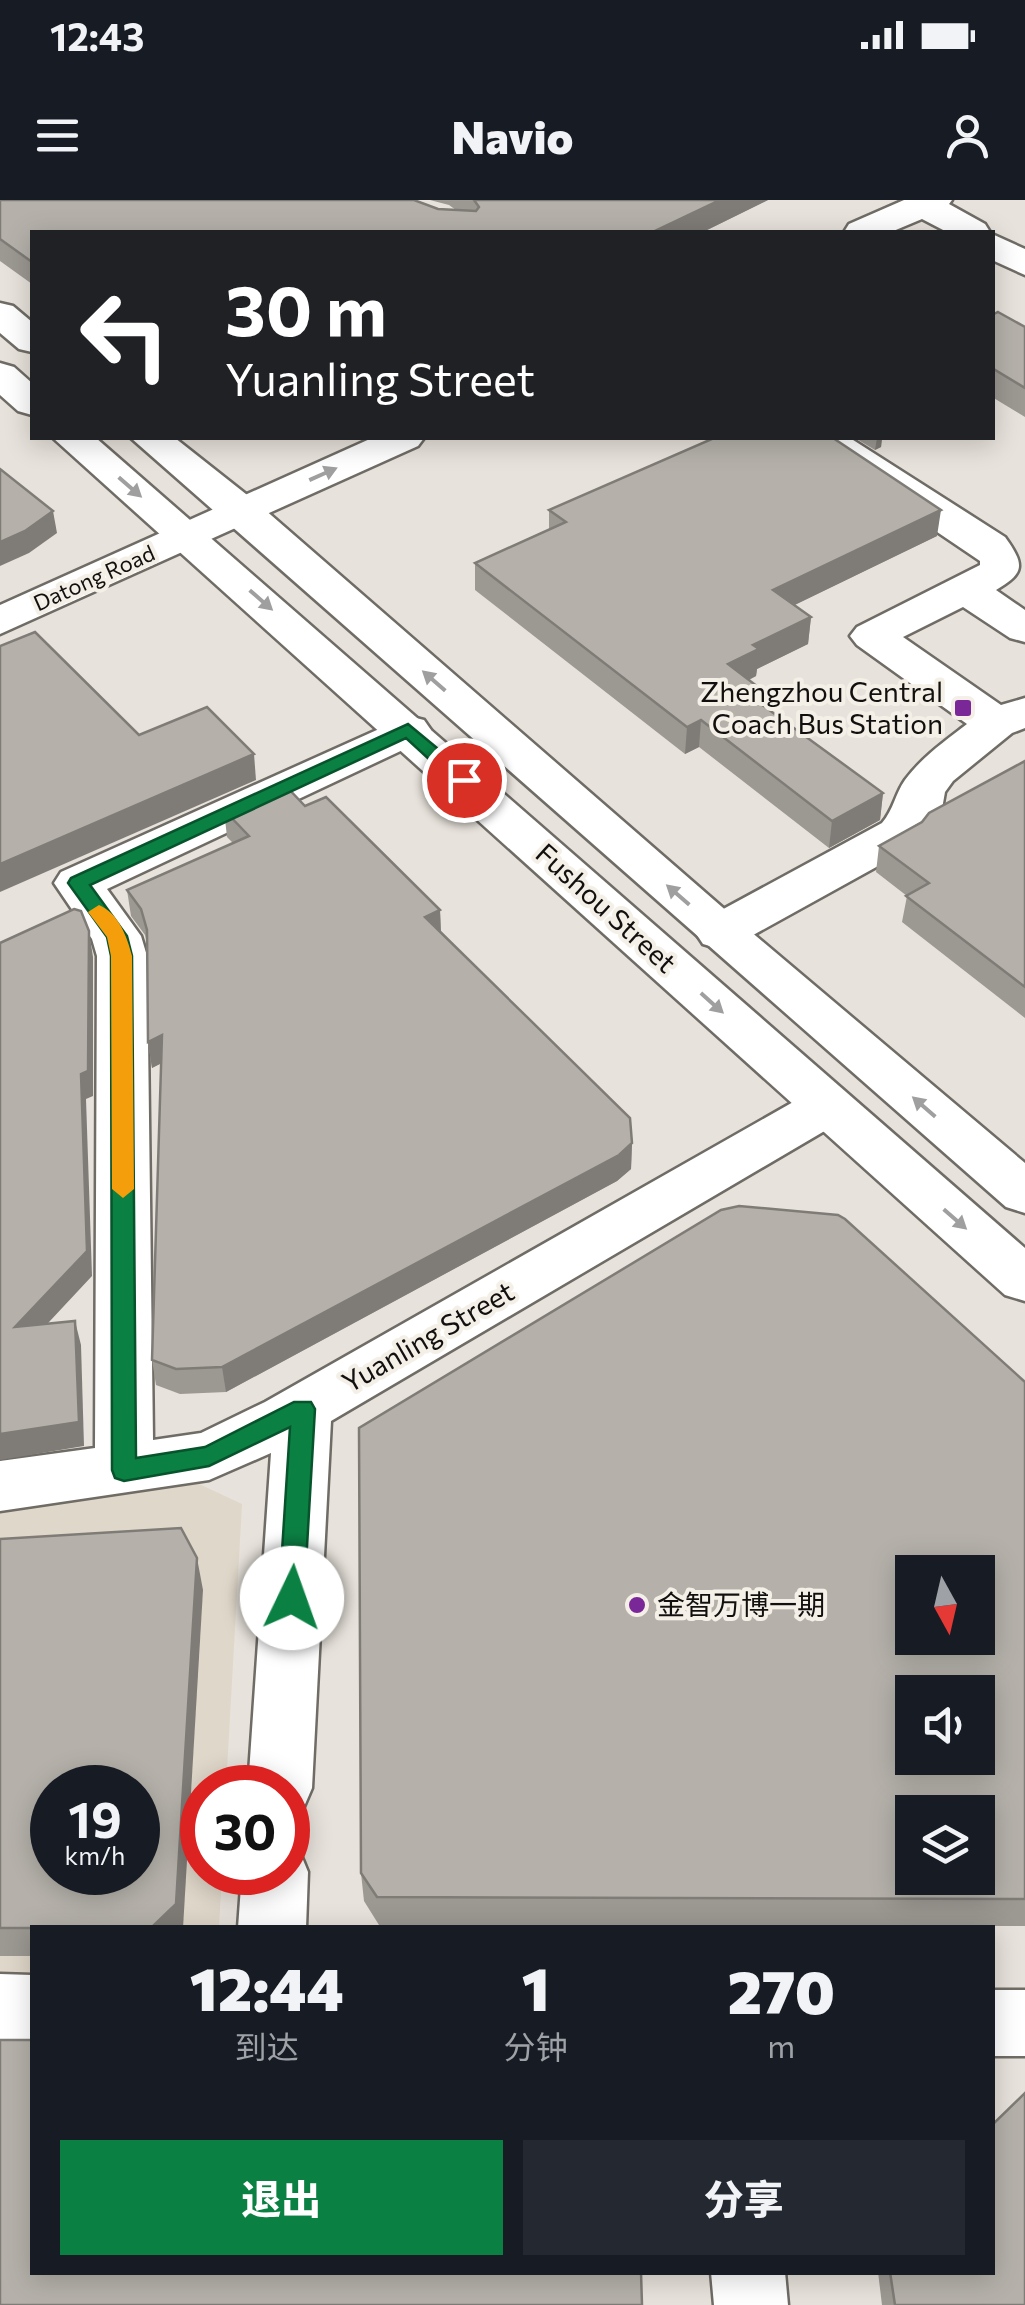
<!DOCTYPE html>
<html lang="zh">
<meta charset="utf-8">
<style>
:root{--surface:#171b24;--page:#242831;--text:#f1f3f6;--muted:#9ea1a6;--accent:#0b8043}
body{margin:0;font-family:Commissioner,"Noto Sans SC",sans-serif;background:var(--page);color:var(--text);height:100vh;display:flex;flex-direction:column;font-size:38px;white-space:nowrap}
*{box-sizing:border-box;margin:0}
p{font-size:32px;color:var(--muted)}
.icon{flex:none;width:55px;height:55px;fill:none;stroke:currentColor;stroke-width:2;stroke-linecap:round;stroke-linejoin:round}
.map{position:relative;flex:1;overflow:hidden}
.details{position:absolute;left:30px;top:1725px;width:965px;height:350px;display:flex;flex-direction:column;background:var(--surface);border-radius:0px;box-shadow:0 5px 25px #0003}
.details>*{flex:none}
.hud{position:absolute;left:30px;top:30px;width:965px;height:210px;border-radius:0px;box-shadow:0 5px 25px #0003;background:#202124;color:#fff;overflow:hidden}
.needle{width:65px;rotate:172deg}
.controls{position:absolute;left:895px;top:1355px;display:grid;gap:20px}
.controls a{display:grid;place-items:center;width:100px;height:100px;border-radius:0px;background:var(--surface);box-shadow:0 5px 25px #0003;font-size:50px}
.speed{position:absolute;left:30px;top:1565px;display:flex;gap:20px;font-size:50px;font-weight:700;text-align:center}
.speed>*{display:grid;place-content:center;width:130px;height:130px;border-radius:50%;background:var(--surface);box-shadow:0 5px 25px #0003;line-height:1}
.speed small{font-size:25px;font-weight:400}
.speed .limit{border:15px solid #d22;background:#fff;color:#111}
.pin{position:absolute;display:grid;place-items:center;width:85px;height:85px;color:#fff;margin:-42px;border:5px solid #fff;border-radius:50%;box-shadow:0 2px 10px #0007}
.me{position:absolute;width:110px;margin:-55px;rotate:3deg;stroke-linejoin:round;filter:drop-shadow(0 0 8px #0008)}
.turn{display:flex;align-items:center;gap:35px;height:210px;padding:0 30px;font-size:45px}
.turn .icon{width:130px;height:130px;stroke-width:2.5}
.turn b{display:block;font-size:70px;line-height:85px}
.eta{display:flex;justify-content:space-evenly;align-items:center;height:170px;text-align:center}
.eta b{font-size:60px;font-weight:800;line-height:70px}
.action{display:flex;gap:20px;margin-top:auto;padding:20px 30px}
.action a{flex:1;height:115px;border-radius:0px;background:var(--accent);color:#fff;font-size:40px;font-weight:800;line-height:115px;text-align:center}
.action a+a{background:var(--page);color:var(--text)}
.status{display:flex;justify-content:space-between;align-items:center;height:70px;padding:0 50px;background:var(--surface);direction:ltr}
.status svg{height:28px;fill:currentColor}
header{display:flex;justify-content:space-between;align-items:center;height:130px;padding:0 30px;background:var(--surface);font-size:45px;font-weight:800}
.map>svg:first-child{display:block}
</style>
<div class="status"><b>12:43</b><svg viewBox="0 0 49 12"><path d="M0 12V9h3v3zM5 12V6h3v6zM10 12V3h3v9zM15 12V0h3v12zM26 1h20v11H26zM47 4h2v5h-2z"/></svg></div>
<header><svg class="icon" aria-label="menu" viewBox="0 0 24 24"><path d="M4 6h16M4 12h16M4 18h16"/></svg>Navio<svg class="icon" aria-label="person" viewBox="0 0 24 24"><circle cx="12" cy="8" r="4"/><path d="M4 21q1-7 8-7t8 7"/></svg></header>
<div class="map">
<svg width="1025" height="2105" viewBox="0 0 1025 2105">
<rect width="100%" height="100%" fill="#e7e2db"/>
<!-- built -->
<path fill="#dfd7c9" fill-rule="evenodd" d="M199,1284L242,1304L226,1587L202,1588V1672L222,1673L219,1727L32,1728V1782L0,1781V1307ZM52,1588H138V1672H52Z"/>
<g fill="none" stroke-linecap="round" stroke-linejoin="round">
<!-- minor casing -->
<g stroke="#6f6b65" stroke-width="5">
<g id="minor">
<polygon points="904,0 952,0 949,4 985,24 990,32 947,32 922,19 891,32 844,32 849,24"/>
<polygon points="992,34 1025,49 1025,75 992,60"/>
<polygon points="372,238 424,238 418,246 0,434 0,405"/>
<path d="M804,238H850L1005,337C1025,365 1025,373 996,390L1025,410V442L1010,438L963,407L903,437L1001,505L1025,498V528L1012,533L953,581L945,592L942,609L916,645L737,744L720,749L703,744L695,732L703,720L882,623C894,609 895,594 905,580C922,557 945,541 967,524L857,445L850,436L857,427L980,365V361L810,246Z"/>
<polygon points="408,516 424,520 431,530 424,540 107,689 141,736 147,756 153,1240 201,1233 265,1202 809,893 827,887 845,893 853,906 845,919 331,1221 312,1588 303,1609 288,1615 288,1588 248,1588 271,1253 209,1280 0,1311 0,1261 95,1248 97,756 92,739 54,683 61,672"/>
<polygon points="288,1646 299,1650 308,1672 306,1728 238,1728 242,1672 288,1672"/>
<polygon points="0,1774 32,1775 32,1841 0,1840"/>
<rect x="992" y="1790" width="33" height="66"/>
<polygon points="711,2072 785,2072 788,2105 714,2105"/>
</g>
</g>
<!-- major casing -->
<g stroke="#6f6b65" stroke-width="5">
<g id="major">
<polygon points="0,103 13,106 32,122 32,152 19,149 0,133"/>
<polygon points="0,163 14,167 32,183 32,215 18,211 0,195"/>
<polygon points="53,238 96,238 1025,1048 1025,1101 1005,1095"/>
<polygon points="131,238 175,238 256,302 737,720 1025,963 1025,1013 1006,1007"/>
</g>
</g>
<!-- minor -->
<use href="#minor" fill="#fff" fill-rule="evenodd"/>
<!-- major -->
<use href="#major" fill="#fff" fill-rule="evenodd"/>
</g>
<!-- wall -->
<g fill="#9c9892">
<polygon points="0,0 456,10 449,5 430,0 768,0 703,32 32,32 32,84 0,61"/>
<polygon points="992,115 1025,127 1025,217 992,197"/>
<polygon points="855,238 882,238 881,247 875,250"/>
<polygon points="549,310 937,336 794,405 811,417 808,444 757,469 756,476 749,480 762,490 761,504 883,593 880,620 829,648 699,547 685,554 475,390 475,363 549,329"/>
<polygon points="1025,561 1025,818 902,722 907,696 876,672 879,646"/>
<polygon points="305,606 440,710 441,733 632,943 631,969 617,981 226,1192 180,1194 156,1185 152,1160 161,863 152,868 148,842 147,743 145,735 131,716 127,690 233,643 227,637 224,610"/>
<polygon points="1025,1182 1025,1726 379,1725 364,1701 361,1673"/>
<polygon points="0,1339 203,1390 32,1728 32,1756 0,1756"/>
<polygon points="878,2072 992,2072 1025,2105 882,2105"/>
</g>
<!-- shaded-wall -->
<g fill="#7f7c77">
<polygon points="720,0 768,0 703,32 653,32"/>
<polygon points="877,238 882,238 881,247 875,250"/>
<polygon points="941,310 937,336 770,417 773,390"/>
<polygon points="53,311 57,333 29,353 0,366 0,342"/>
<polygon points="811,417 808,444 757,469 756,476 726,491 728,464 753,445"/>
<polygon points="762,490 759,517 750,496"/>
<polygon points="701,520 699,547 685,554 687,527"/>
<polygon points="254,554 256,580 0,692 0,664"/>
<polygon points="883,593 880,620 829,648 832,621"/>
<polygon points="440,710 441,736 425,717"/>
<polygon points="89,731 93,757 93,896 86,899 92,1076 21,1152 15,1127"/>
<polygon points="162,835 166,861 152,868 148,842"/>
<polygon points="632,943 631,969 617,981 226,1192 222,1167"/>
<polygon points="75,1121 81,1145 84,1246 0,1260 0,1234"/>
<polygon points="197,1358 203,1390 183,1728 151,1728"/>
</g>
<!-- building -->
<g fill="#b5b1aa" stroke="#7f7c77" stroke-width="2.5" fill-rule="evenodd">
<polygon points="0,0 414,0 438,9 476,11 479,7 474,0 720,0 653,32 32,32 32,62 0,39"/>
<polygon points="998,112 1025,127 1025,188 992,168 992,115"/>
<polygon points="714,238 833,238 941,310 773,390 811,417 753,445 759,449 728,464 762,490 750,496 883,593 832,621 701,520 687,527 475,363 566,322 549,310"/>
<polygon points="0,269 53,311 25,331 0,342"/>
<polygon points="35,432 139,535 207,507 254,554 0,664 0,446"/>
<polygon points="1025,561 1025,787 906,696 929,683 879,646 922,622 929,613"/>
<polygon points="283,583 305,606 326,597 440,710 425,717 630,918 632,943 619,955 222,1167 176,1169 152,1160 162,835 148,842 147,730 141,709 127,690 249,636 224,610"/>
<polygon points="74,709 81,711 89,731 88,871 81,874 87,1051 15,1127 75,1121 79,1222 0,1234 0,743"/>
<path d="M739,1006L838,1015L845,1019L1025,1182V1699L377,1697L361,1673L359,1228L721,1010ZM912,1372H978V1438H912ZM912,1492H978V1558H912ZM912,1612H978V1678H912Z"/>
<path d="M181,1328L197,1358L176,1704L151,1728H0V1339ZM52,1588H138V1672H52Z"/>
<polygon points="0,1840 32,1840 32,2072 641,2072 642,2105 0,2105"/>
<polygon points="1025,1893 1025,2105 895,2105 890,2072 992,2072 992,1925"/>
</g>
<!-- one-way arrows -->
<defs><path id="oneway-solid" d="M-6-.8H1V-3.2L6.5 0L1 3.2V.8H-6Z" transform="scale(2.5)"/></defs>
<g fill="#a09f9f">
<use href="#oneway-solid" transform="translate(323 274) rotate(-24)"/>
<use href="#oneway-solid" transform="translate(130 287) rotate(41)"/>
<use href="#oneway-solid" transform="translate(261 400) rotate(41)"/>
<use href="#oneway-solid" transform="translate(434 481) rotate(-139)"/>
<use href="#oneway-solid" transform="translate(678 695) rotate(-139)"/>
<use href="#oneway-solid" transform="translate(712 803) rotate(42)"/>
<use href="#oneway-solid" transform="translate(924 907) rotate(-139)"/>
<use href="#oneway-solid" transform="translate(955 1019) rotate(41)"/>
</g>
<!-- route -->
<polygon fill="#0b8043" stroke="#07532c" stroke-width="2.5" points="408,524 471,576 471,585 457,585 406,538 90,685 127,736 132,756 136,1258 205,1247 294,1202 311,1202 315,1209 304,1398 300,1406 292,1409 283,1406 279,1398 290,1227 209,1266 124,1281 115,1278 112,1270 111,756 107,737 68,683 71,678"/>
<!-- slow -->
<path fill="#f59e0b" d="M99,705C118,713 127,736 132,756L134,989L123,998L112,989L111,756L107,737L88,712Z"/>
<!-- markers -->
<g fill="#7a2898" stroke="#f4f0e8" stroke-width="4">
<rect x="953" y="498" width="20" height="20" rx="5"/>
<circle cx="637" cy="1405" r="10"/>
</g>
<g text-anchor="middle" stroke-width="8" stroke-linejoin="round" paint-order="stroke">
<!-- far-street labels -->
<g font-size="22" fill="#12100e" stroke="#f4f0e8">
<text transform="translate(94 378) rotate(-24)" y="8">Datong Road</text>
</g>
<!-- poi labels -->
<g font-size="28" fill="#12100e" stroke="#f4f0e8" text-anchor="end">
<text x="943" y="502">Zhengzhou Central<tspan x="943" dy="32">Coach Bus Station</tspan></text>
<text x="657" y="1415" text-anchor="start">金智万博一期</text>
</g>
<!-- street labels -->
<g font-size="28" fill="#12100e" stroke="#f4f0e8">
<text transform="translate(606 708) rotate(42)" y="10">Fushou Street</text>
<text transform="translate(428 1137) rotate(-30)" y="10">Yuanling Street</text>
</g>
</g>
</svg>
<div class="controls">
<a><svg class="needle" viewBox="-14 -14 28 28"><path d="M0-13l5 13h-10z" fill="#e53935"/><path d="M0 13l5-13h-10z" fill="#9ea1a6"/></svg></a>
<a><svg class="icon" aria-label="sound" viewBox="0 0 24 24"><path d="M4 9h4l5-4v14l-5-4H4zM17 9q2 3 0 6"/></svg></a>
<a><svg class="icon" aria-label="layers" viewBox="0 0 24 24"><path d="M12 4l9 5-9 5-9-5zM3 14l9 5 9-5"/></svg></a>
</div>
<div class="speed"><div>19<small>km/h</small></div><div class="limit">30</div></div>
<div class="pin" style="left:464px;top:580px;background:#d93025"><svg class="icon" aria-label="arrive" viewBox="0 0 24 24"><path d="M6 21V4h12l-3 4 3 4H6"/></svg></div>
<svg class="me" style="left:292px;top:1398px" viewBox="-20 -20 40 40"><circle r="19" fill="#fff"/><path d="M0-13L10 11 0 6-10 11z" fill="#0b8043"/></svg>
<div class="hud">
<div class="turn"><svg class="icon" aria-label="left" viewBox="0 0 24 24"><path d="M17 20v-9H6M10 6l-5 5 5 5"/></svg><div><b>30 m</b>Yuanling Street</div></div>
</div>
<section class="details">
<div class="eta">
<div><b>12:44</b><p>到达</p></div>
<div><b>1</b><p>分钟</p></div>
<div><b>270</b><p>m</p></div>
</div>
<div class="action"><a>退出</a><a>分享</a></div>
</section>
</div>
